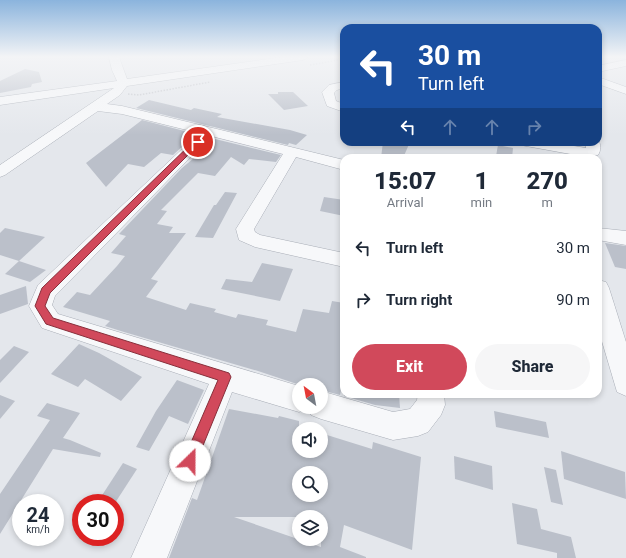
<!DOCTYPE html>
<style>
:root{--surface:#fff;--page:#f6f6f7;--text:#1f2937;--muted:#747a83;--accent:#d1495b}
body{margin:0;font-family:Roboto,sans-serif;background:var(--page);color:var(--text);height:100vh;display:flex;flex-direction:column;font-size:15px;white-space:nowrap}
*{box-sizing:border-box;margin:0}
p{font-size:13px;color:var(--muted)}
.icon{flex:none;width:22px;height:22px;fill:none;stroke:currentColor;stroke-width:2;stroke-linecap:round;stroke-linejoin:round}
.map{position:relative;flex:1;overflow:hidden}
.side{position:absolute;left:340px;top:154px;width:262px;height:244px;display:flex;flex-direction:column;background:var(--surface);border-radius:12px;box-shadow:0 2px 6px #0003}
.side>*{flex:none}
.guide{position:absolute;left:340px;top:24px;width:262px;height:122px;border-radius:12px;box-shadow:0 2px 6px #0003;background:#1a4fa0;color:#fff;overflow:hidden}
.needle{width:26px;rotate:328deg}
.tools{position:absolute;left:292px;top:378px;display:grid;gap:8px}
.tools a{display:grid;place-items:center;width:36px;height:36px;border-radius:50%;background:var(--surface);box-shadow:0 2px 6px #0003;font-size:20px}
.speed{position:absolute;left:12px;top:494px;display:flex;gap:8px;font-size:20px;font-weight:700;text-align:center}
.speed>*{display:grid;place-content:center;width:52px;height:52px;border-radius:50%;background:var(--surface);box-shadow:0 2px 6px #0003;line-height:1}
.speed small{font-size:10px;font-weight:400}
.speed .limit{border:6px solid #d22;background:#fff;color:#111}
.pin{position:absolute;display:grid;place-items:center;width:34px;height:34px;color:#fff;margin:-17px;border:2px solid #fff;border-radius:50%;box-shadow:0 1px 4px #0007}
.me{position:absolute;width:44px;margin:-22px;rotate:23deg;stroke-linejoin:round;filter:drop-shadow(0 0 3px #0008)}
.turn{display:flex;align-items:center;gap:14px;height:84px;padding:0 12px;font-size:18px}
.turn .icon{width:52px;height:52px;stroke-width:2.5}
.turn b{display:block;font-size:28px;line-height:34px}
.lanes{display:flex;align-items:center;height:38px;padding:0 12px;background:#0003;justify-content:center;gap:20px;direction:ltr}
.lanes .off{opacity:.35}
.eta{display:flex;justify-content:space-evenly;align-items:center;height:68px;text-align:center}
.eta b{font-size:24px;font-weight:800;line-height:28px}
.primary-button{display:flex;gap:8px;margin-top:auto;padding:8px 12px}
.primary-button a{flex:1;height:46px;border-radius:24px;background:var(--accent);color:#fff;font-size:16px;font-weight:800;line-height:46px;text-align:center}
.primary-button a+a{background:var(--page);color:var(--text)}
ul{padding:0;list-style:none}
li{display:flex;align-items:center;gap:12px;height:52px;padding:0 12px}
li div{flex:1}
li b{display:block;font-size:15px}
li em{font-style:normal}
.map>svg:first-child{display:block}
</style>
<div class="map">
<svg width="626" height="558" viewBox="0 0 626 558">
<rect width="100%" height="100%" fill="#e4e7ec"/>
<!-- building -->
<g fill="#bbc0ca" fill-rule="evenodd">
<polygon points="25,69 39,72 42,82 32,84 31,87 0,93 0,81"/>
<polygon points="278,92 293,92 308,106 284,110 268,94 278,94"/>
<polygon points="149,100 191,110 194,108 222,114 217,117 290,130 307,135 296,145 289,143 288,145 136,108"/>
<polygon points="142,120 196,134 173,155 161,153 144,167 128,164 106,187 86,163"/>
<polygon points="211,138 281,155 276,162 249,159 244,165 231,157 215,176 198,173 161,210 167,211 157,224 173,227 169,233 186,233 151,279 158,281 146,297 186,310 190,303 216,309 214,312 236,318 238,314 268,320 266,325 296,332 303,309 329,313 332,301 344,303 344,376 340,395 321,390 321,385 300,385 258,371 124,332 105,326 110,321 63,307 77,292 90,295 117,266 125,256 111,253 126,236 119,234 182,168 194,158 192,158"/>
<polygon points="383,142 410,142 403,158 381,158"/>
<polygon points="498,145 513,148 512,158 496,156"/>
<polygon points="225,192 237,193 213,238 195,237 214,205 216,205"/>
<polygon points="324,197 344,200 344,216 320,211"/>
<polygon points="5,228 45,237 19,261 0,255 0,233"/>
<polygon points="605,243 626,246 626,269 615,267"/>
<polygon points="19,261 46,270 30,282 5,274"/>
<polygon points="262,263 293,269 280,301 221,289 226,279 252,282"/>
<polygon points="26,286 28,304 0,314 0,295"/>
<polygon points="79,344 99,353 142,377 121,401 85,379 78,387 51,374"/>
<polygon points="14,346 29,352 0,383 0,360"/>
<polygon points="177,380 204,390 188,424 169,416 149,451 136,447 156,411"/>
<polygon points="344,394 399,394 400,408 375,405 344,396"/>
<polygon points="0,395 15,401 0,419"/>
<polygon points="47,403 80,413 63,438 70,440 101,453 100,457 53,449 0,534 0,494 50,420 37,416"/>
<path d="M229,409L278,418L279,416L299,421V451H322L327,435L372,449L373,442L421,457L412,550L344,525L340,547L366,557V558H169L192,498L197,500ZM299,473H321V495H295ZM234,517H321V547Z"/>
<polygon points="494,411 546,422 549,438 496,427"/>
<polygon points="561,451 625,472 626,499 564,479"/>
<polygon points="454,456 492,466 493,490 455,479"/>
<polygon points="123,463 137,469 115,503 97,503"/>
<polygon points="544,467 556,470 563,505 551,502"/>
<polygon points="512,503 537,509 541,529 571,537 576,558 557,558 557,553 517,544"/>
</g>
<g fill="none" stroke-linecap="round" stroke-linejoin="round">
<!-- minor casing -->
<g stroke="#a9aeb7" stroke-width="1">
<g id="minor">
<polygon points="109,57 119,57 127,79 283,57 308,57 303,60 127,86 120,95 107,104 122,106 344,160 344,170 296,157 254,229 255,232 260,235 344,253 344,267 255,247 239,240 236,229 283,154 211,136 55,296 52,305 58,314 299,386 299,407 321,407 321,391 393,412 410,409 417,400 418,394 444,394 445,405 441,415 428,432 418,436 393,440 321,419 311,415 309,408 299,412 232,392 167,558 131,558 209,384 42,328 29,306 38,285 199,133 122,114 98,111 5,175 0,177 0,165 114,88 0,105 0,97 117,81 112,70"/>
<polygon points="626,60 626,66 598,72 598,66"/>
<polygon points="598,77 626,87 626,94 598,84"/>
<polygon points="344,82 344,88 337,90 334,93 336,101 344,104 344,112 327,106 322,92 329,85"/>
<path d="M598,139C601,144 601,151 598,155L587,157L526,146L521,145L519,142H550L586,148V142H598Z"/>
<polygon points="598,228 626,231 626,245 598,240"/>
<polygon points="598,280 606,282 609,288 626,342 626,396 617,392 598,328"/>
</g>
</g>
<!-- path -->
<g stroke="#c2c5cb" stroke-width="1.5" stroke-dasharray="1.5 1.5" stroke-linecap="butt">
<polyline points="310,65 344,59"/>
<polyline points="128,94 139,95 210,82"/>
</g>
<!-- minor -->
<use href="#minor" fill="#f7f8fa" fill-rule="evenodd"/>
</g>
<!-- sky -->
<linearGradient id="sky" x2="0" y2="1"><stop stop-color="#8bb4dd"/><stop offset="0.42" stop-color="#f3f4f6"/><stop offset="1" stop-color="#f3f4f6" stop-opacity="0"/></linearGradient>
<rect width="626" height="135" fill="url(#sky)"/>
<!-- route -->
<polygon fill="#d1495b" stroke="#882f3b" points="195,140 201,142 50,293 45,306 53,318 229,373 231,377 195,465 190,467 185,465 183,461 218,380 46,324 35,306 42,288"/>
</svg>
<div class="tools">
<a><svg class="needle" viewBox="-14 -14 28 28"><path d="M0-13l5 13h-10z" fill="#e53935"/><path d="M0 13l5-13h-10z" fill="#747a83"/></svg></a>
<a><svg class="icon" aria-label="sound" viewBox="0 0 24 24"><path d="M4 9h4l5-4v14l-5-4H4zM17 9q2 3 0 6"/></svg></a>
<a><svg class="icon" aria-label="search" viewBox="0 0 24 24"><circle cx="10" cy="10" r="6"/><path d="M15 15l6 6"/></svg></a>
<a><svg class="icon" aria-label="layers" viewBox="0 0 24 24"><path d="M12 4l9 5-9 5-9-5zM3 14l9 5 9-5"/></svg></a>
</div>
<div class="speed"><div>24<small>km/h</small></div><div class="limit">30</div></div>
<div class="pin" style="left:198px;top:142px;background:#d93025"><svg class="icon" aria-label="arrive" viewBox="0 0 24 24"><path d="M6 21V4h12l-3 4 3 4H6"/></svg></div>
<svg class="me" style="left:190px;top:461px" viewBox="-20 -20 40 40"><circle r="19" fill="#fff"/><path d="M0-13L10 11 0 6-10 11z" fill="#d1495b"/></svg>
<div class="guide">
<div class="turn"><svg class="icon" aria-label="left" viewBox="0 0 24 24"><path d="M17 20v-9H6M10 6l-5 5 5 5"/></svg><div><b>30 m</b>Turn left</div></div>
<div class="lanes"><svg class="icon" aria-label="left" viewBox="0 0 24 24"><path d="M17 20v-9H6M10 6l-5 5 5 5"/></svg><svg class="icon off" aria-label="ahead" viewBox="0 0 24 24"><path d="M12 20V5M6 11l6-6 6 6"/></svg><svg class="icon off" aria-label="ahead" viewBox="0 0 24 24"><path d="M12 20V5M6 11l6-6 6 6"/></svg><svg class="icon off" aria-label="right" viewBox="0 0 24 24"><path d="M7 20v-9h11M14 6l5 5-5 5"/></svg></div>
</div>
<section class="side">
<div class="eta">
<div><b>15:07</b><p>Arrival</p></div>
<div><b>1</b><p>min</p></div>
<div><b>270</b><p>m</p></div>
</div>
<ul>
<li><svg class="icon" aria-label="left" viewBox="0 0 24 24"><path d="M17 20v-9H6M10 6l-5 5 5 5"/></svg><div><b>Turn left</b></div><em>30 m</em></li>
<li><svg class="icon" aria-label="right" viewBox="0 0 24 24"><path d="M7 20v-9h11M14 6l5 5-5 5"/></svg><div><b>Turn right</b></div><em>90 m</em></li>
</ul>
<div class="primary-button"><a>Exit</a><a>Share</a></div>
</section>
</div>
